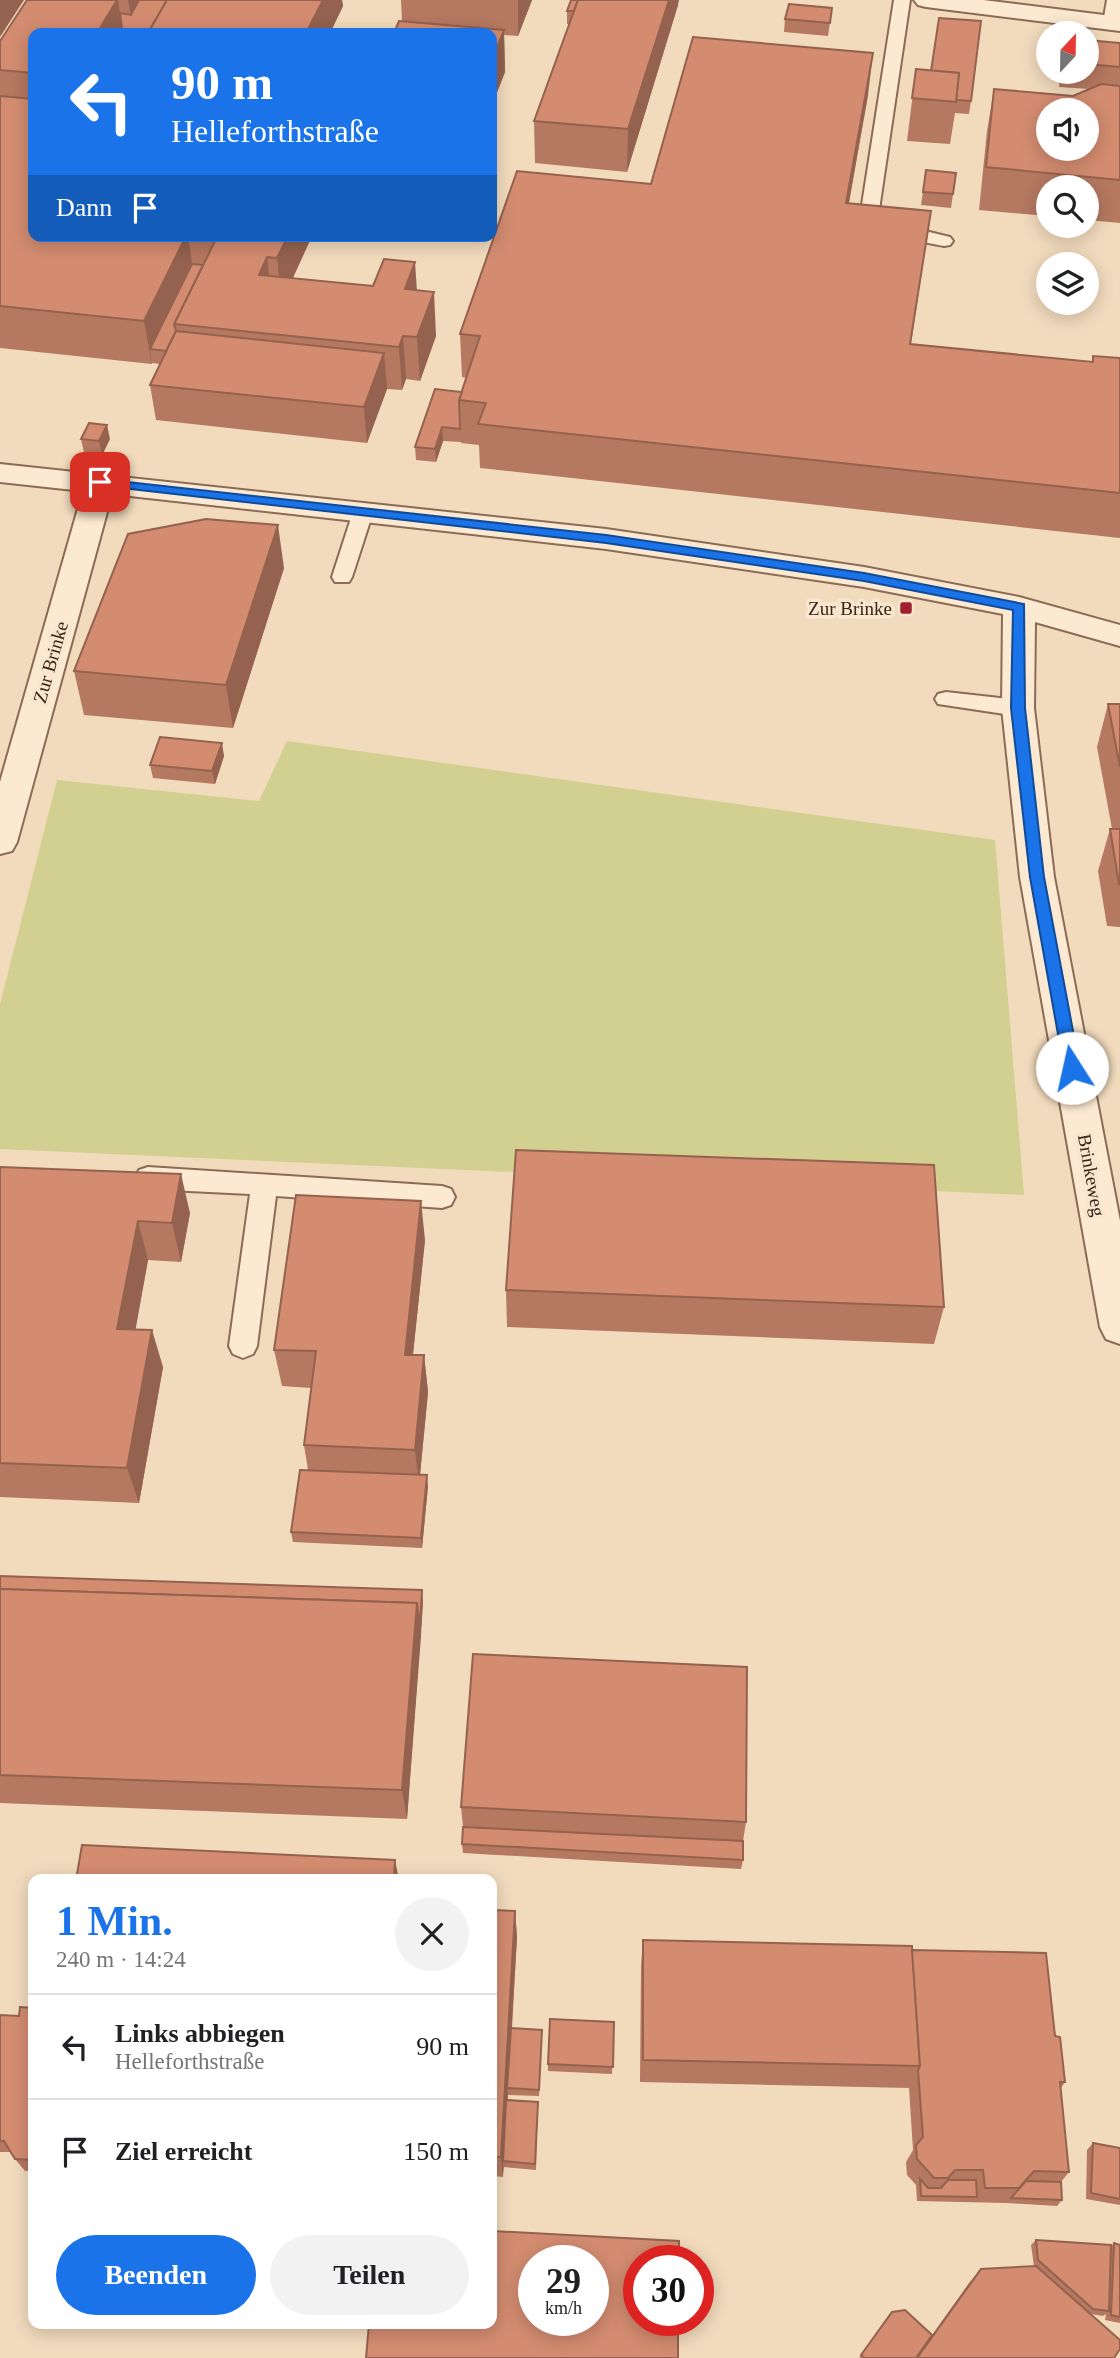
<!DOCTYPE html>
<html lang="de">
<meta charset="utf-8">
<style>
:root{--surface:#fff;--page:#f2f2f2;--text:#202124;--muted:#757577;--line:#e0e0e0;--accent:#1a73e8}
body{margin:0;font-family:"Times New Roman",serif;background:var(--page);color:var(--text);height:100vh;display:flex;flex-direction:column;font-size:26px;white-space:nowrap}
*{box-sizing:border-box;margin:0}
p{font-size:23px;color:var(--muted)}
.icon{flex:none;width:38px;height:38px;fill:none;stroke:currentColor;stroke-width:2;stroke-linecap:round;stroke-linejoin:round}
.map{position:relative;flex:1;overflow:hidden}
.drawer{position:absolute;left:28px;top:1874px;width:469px;height:455px;display:flex;flex-direction:column;background:var(--surface);border-radius:14px;box-shadow:0 4px 18px #0003}
.drawer>*{flex:none}
.hud{position:absolute;left:28px;top:28px;width:469px;height:214px;border-radius:14px;box-shadow:0 4px 18px #0003;background:#1a73e8;color:#fff;overflow:hidden}
.needle{width:46px;rotate:22deg}
.buttons{position:absolute;left:1036px;top:21px;display:grid;gap:14px}
.buttons a{display:grid;place-items:center;width:63px;height:63px;border-radius:50%;background:var(--surface);box-shadow:0 4px 18px #0003;font-size:35px}
.speed{position:absolute;left:518px;top:2245px;display:flex;gap:14px;font-size:35px;font-weight:700;text-align:center}
.speed>*{display:grid;place-content:center;width:91px;height:91px;border-radius:50%;background:var(--surface);box-shadow:0 4px 18px #0003;line-height:1}
.speed small{font-size:18px;font-weight:400}
.speed .limit{border:10px solid #d22;background:#fff;color:#111}
.pin{position:absolute;display:grid;place-items:center;width:60px;height:60px;color:#fff;margin:-30px;border-radius:14px;box-shadow:0 4px 10px #0006}
.me{position:absolute;width:77px;margin:-38px;rotate:350deg;stroke-linejoin:round;filter:drop-shadow(0 0 5px #0008)}
.turn{display:flex;align-items:center;gap:24px;height:147px;padding:0 28px;font-size:32px}
.turn .icon{width:91px;height:91px;stroke-width:2.5}
.turn b{display:block;font-size:49px;line-height:60px}
.then{display:flex;align-items:center;height:66px;padding:0 28px;background:#0003;gap:14px;font-size:26px}
.round{display:grid;place-items:center;flex:none;width:74px;height:74px;border-radius:37px;background:var(--page)}
.headline{display:flex;align-items:center;justify-content:space-between;height:119px;padding:0 28px}
h1{font-size:42px;font-weight:700;line-height:52px;color:var(--accent)}
.primary-button{display:flex;gap:14px;margin-top:auto;padding:14px 28px}
.primary-button a{flex:1;height:80px;border-radius:42px;background:var(--accent);color:#fff;font-size:28px;font-weight:700;line-height:80px;text-align:center}
.primary-button a+a{background:var(--page);color:var(--text)}
ul{padding:0;list-style:none}
li{display:flex;align-items:center;gap:21px;height:105px;padding:0 28px;border-top:2px solid var(--line)}
li div{flex:1}
li b{display:block;font-size:26px}
li em{font-style:normal}
.map>svg:first-child{display:block}
</style>
<div class="map">
<svg width="1120" height="2358" viewBox="0 0 1120 2358">
<rect width="100%" height="100%" fill="#f2dbbd"/>
<!-- green -->
<polygon fill="#d1d091" points="287,741 995,840 1024,1195 0,1149 0,1004 57,780 259,801"/>
<g fill="none" stroke-linecap="round" stroke-linejoin="round">
<!-- lane casing -->
<g stroke="#8b6b55" stroke-width="4">
<g id="lane">
<path d="M894,0H910L879,210L900,225L950,237L953,241L950,245L944,246C914,240 880,237 861,211Z"/>
<polygon points="1107,0 1120,0 1120,18 1117,26 1105,26 1103,23"/>
<polygon points="363,506 370,507 373,512 352,577 349,582 335,582 332,577 353,512 356,507"/>
<polygon points="946,692 1018,700 1026,703 1029,708 1026,713 1018,716 938,704 935,699 938,694"/>
<polygon points="148,1167 442,1186 451,1189 455,1197 451,1205 442,1208 276,1196 257,1346 253,1354 243,1358 233,1354 229,1346 250,1194 148,1189 139,1186 135,1178 139,1170"/>
</g>
</g>
<!-- street casing -->
<g stroke="#8b6b55" stroke-width="4">
<g id="street">
<polygon points="914,0 983,0 1120,17 1120,31 926,7 918,5"/>
<polygon points="0,464 606,529 864,567 1019,597 1120,625 1120,646 1035,622 1034,708 1054,877 1120,1221 1120,1344 1106,1339 1100,1327 1020,877 1002,708 1003,614 864,587 606,549 112,494 17,842 12,851 0,854 0,782 83,491 0,482"/>
</g>
</g>
<!-- lane -->
<use href="#lane" fill="#fce9d1" fill-rule="evenodd"/>
<!-- street -->
<use href="#street" fill="#fce9d1" fill-rule="evenodd"/>
</g>
<!-- wall -->
<g fill="#b57860">
<polygon points="27,0 342,0 343,6 330,33 33,33 33,236 312,236 293,278 417,291 436,336 420,381 406,379 402,390 387,389 367,443 156,420 150,385 160,364 152,363 152,364 0,348 0,41"/>
<polygon points="401,0 532,0 518,36 504,35 505,72 492,105 492,33 402,21"/>
<polygon points="678,5 627,172 535,163 534,121 570,24 567,24 567,11"/>
<polygon points="832,8 828,36 784,32 785,19"/>
<polygon points="1087,40 1120,43 1120,223 1087,220 1087,187 1048,187 1048,216 979,210 987,131 994,89 1073,96 1089,89 1059,87 1060,72 1087,72"/>
<polygon points="916,69 971,101 969,114 955,113 950,144 907,141"/>
<polygon points="868,95 849,203 931,211 911,344 1092,362 1093,356 1120,358 1120,538 480,468 479,445 461,443 461,442 443,441 436,462 416,460 415,447 462,392 467,378 462,377 460,334 651,184"/>
<polygon points="926,170 956,173 951,208 921,205"/>
<polygon points="397,236 452,236 450,242"/>
<polygon points="81,439 110,439 102,455 84,453"/>
<polygon points="284,568 233,728 84,715 74,671"/>
<polygon points="1108,704 1120,704 1120,927 1107,926 1098,871 1110,829 1112,829 1097,747"/>
<polygon points="224,756 215,784 153,778 150,765"/>
<polygon points="0,1167 190,1213 181,1262 148,1260 135,1330 163,1367 139,1503 0,1497"/>
<polygon points="425,1240 413,1355 424,1355 428,1392 420,1475 428,1486 422,1548 293,1542 291,1532 308,1470 304,1445 311,1388 282,1386 274,1350"/>
<polygon points="506,1290 944,1307 934,1344 507,1327"/>
<polygon points="0,1576 423,1601 407,1819 0,1803"/>
<polygon points="461,1807 746,1822 743,1841 743,1860 741,1869 463,1853 462,1844 463,1827"/>
<polygon points="492,1910 515,1911 517,1937 512,2028 542,2030 539,2096 508,2095 508,2100 538,2102 536,2170 504,2167 503,2177 492,2176"/>
<polygon points="643,1940 912,1950 1055,2036 1065,2082 1061,2088 1069,2172 1061,2182 1062,2200 1057,2206 1006,2203 917,2201 916,2185 907,2175 906,2162 913,2150 909,2088 640,2082 641,1966"/>
<polygon points="33,2008 33,2171 25,2171 15,2159 11,2152 0,2152 0,2015 19,2016"/>
<polygon points="614,2022 612,2074 548,2071 548,2064"/>
<polygon points="1093,2143 1120,2148 1120,2205 1086,2199 1087,2150"/>
<polygon points="1036,2240 1111,2246 1114,2243 1120,2245 1120,2323 1105,2320 1106,2314 1103,2316 1091,2314 1114,2358 859,2358 892,2312 932,2335 969,2283 981,2269 1034,2266 1031,2245"/>
</g>
<!-- shaded-wall -->
<g fill="#94624e">
<polygon points="0,0 24,0 0,37"/>
<polygon points="106,0 118,0 123,33 97,33"/>
<polygon points="128,0 146,0 133,27"/>
<polygon points="323,0 342,0 343,6 330,33 306,33"/>
<polygon points="518,0 532,0 518,36"/>
<polygon points="669,0 679,0 678,5 627,172 628,129"/>
<polygon points="504,30 505,72 492,105 492,60"/>
<polygon points="873,53 868,95 841,246 846,203"/>
<polygon points="186,236 188,236 194,277 150,349 152,364 144,321"/>
<polygon points="288,236 312,236 282,301 277,258"/>
<polygon points="267,257 272,300 259,275"/>
<polygon points="415,262 418,306 405,289"/>
<polygon points="434,292 436,336 420,381 417,337"/>
<polygon points="403,336 406,379 402,390 399,347"/>
<polygon points="384,353 387,389 367,443 364,407"/>
<polygon points="107,425 110,439 102,455 99,441"/>
<polygon points="442,427 443,441 436,462 435,449"/>
<polygon points="278,525 284,568 233,728 226,685"/>
<polygon points="222,743 224,756 215,784 212,771"/>
<polygon points="181,1174 190,1213 181,1262 172,1223"/>
<polygon points="421,1201 425,1240 409,1391 405,1355"/>
<polygon points="138,1221 148,1260 129,1366 117,1329"/>
<polygon points="152,1330 163,1367 139,1503 127,1468"/>
<polygon points="424,1355 428,1392 419,1485 415,1450"/>
<polygon points="427,1475 428,1486 422,1548 421,1538"/>
<polygon points="422,1590 423,1601 421,1636 407,1819 402,1790 417,1603"/>
<polygon points="395,1860 399,1880 394,1880"/>
<polygon points="515,1911 517,1937 508,2088 507,2088 508,2095 504,2161 503,2161 503,2177 501,2157"/>
</g>
<!-- building -->
<g fill="#d38c70" stroke="#94624e" stroke-width="2" fill-rule="evenodd">
<polygon points="27,0 117,0 97,33 33,33 33,73 0,70 0,41"/>
<polygon points="139,0 167,0 148,33 119,33 122,28 120,13 131,15"/>
<polygon points="167,0 323,0 306,33 148,33"/>
<polygon points="571,0 578,0 574,11 567,11"/>
<polygon points="578,0 669,0 628,129 534,121"/>
<polygon points="789,4 832,8 830,23 785,19"/>
<polygon points="939,18 981,21 971,101 956,100 959,73 931,71"/>
<polygon points="399,21 504,30 492,60 492,33 394,33"/>
<polygon points="693,37 873,53 846,203 931,211 910,344 1093,362 1093,356 1120,358 1120,493 478,424 486,403 459,400 480,336 460,334 517,171 651,184"/>
<polygon points="1087,40 1120,43 1120,67 1087,64"/>
<polygon points="916,69 959,73 956,102 912,98"/>
<path d="M1101,84L1120,86V180L986,167L994,89L1073,96ZM1048,110H1087V149H1048Z"/>
<polygon points="0,96 33,99 33,236 186,236 144,321 0,306"/>
<polygon points="926,170 956,173 953,194 923,192"/>
<polygon points="211,236 288,236 277,258 267,257 259,275 373,286 384,259 415,262 405,289 434,292 417,337 403,336 399,347 174,324 217,237"/>
<polygon points="192,264 203,265 174,324 176,331 166,351 150,349"/>
<polygon points="176,331 384,353 364,407 150,385"/>
<polygon points="435,389 462,392 459,400 460,429 442,427 435,449 415,447"/>
<polygon points="89,423 107,425 99,441 81,439"/>
<polygon points="206,519 278,525 226,685 74,671 128,534"/>
<polygon points="1108,704 1120,704 1120,767"/>
<polygon points="160,737 222,743 212,771 150,765"/>
<polygon points="1110,829 1120,829 1120,884 1119,884"/>
<polygon points="516,1150 934,1165 944,1307 506,1290"/>
<polygon points="0,1167 181,1174 172,1223 138,1221 117,1329 152,1330 127,1468 0,1463"/>
<polygon points="296,1195 421,1201 405,1355 424,1355 415,1450 304,1445 316,1351 274,1350"/>
<polygon points="300,1470 427,1475 421,1538 291,1532"/>
<polygon points="0,1576 422,1590 420,1626 417,1603 0,1589"/>
<polygon points="0,1589 417,1603 402,1790 0,1775"/>
<polygon points="473,1654 747,1667 746,1822 461,1807"/>
<polygon points="463,1827 743,1841 743,1860 462,1844"/>
<polygon points="82,1845 395,1860 394,1880 76,1880"/>
<polygon points="492,1910 515,1911 501,2157 492,2157"/>
<polygon points="643,1940 912,1946 920,2066 643,2060"/>
<polygon points="912,1950 1046,1953 1055,2036 1060,2037 1065,2082 1060,2082 1069,2172 1034,2171 1019,2188 985,2188 983,2170 955,2170 948,2178 934,2178 917,2159 916,2145 923,2137 918,2070 920,2066"/>
<polygon points="20,2007 33,2008 33,2160 15,2159 4,2141 0,2141 0,2015 19,2016"/>
<polygon points="550,2019 614,2022 613,2067 548,2064"/>
<polygon points="511,2028 542,2030 539,2090 507,2088"/>
<polygon points="506,2100 538,2102 535,2164 503,2161"/>
<polygon points="1093,2143 1120,2148 1120,2199 1091,2193"/>
<polygon points="920,2179 928,2188 941,2188 948,2180 976,2180 977,2197 921,2196"/>
<polygon points="1026,2181 1061,2182 1062,2200 1011,2198"/>
<path d="M492,2231L679,2241V2261H639V2320H678V2358H366L369,2324H492ZM534,2261H593V2320H534Z"/>
<polygon points="1036,2240 1111,2245 1109,2311 1093,2309 1038,2260"/>
<polygon points="1114,2243 1120,2245 1120,2317 1111,2315"/>
<polygon points="1036,2266 1120,2340 1120,2349 1114,2358 917,2358 981,2269"/>
<polygon points="905,2310 932,2335 916,2358 865,2358 861,2355 892,2312"/>
</g>
<!-- route -->
<polygon fill="#1a73e8" stroke="#114b97" stroke-width="2" points="100,479 606,535 864,573 1024,604 1025,708 1044,877 1080,1068 1077,1072 1067,1072 1064,1068 1030,877 1011,708 1013,610 864,581 606,543 96,485 96,480"/>
<!-- markers -->
<rect fill="#a01f31" stroke="#f8e6ce" stroke-width="2.5" x="899" y="601" width="14" height="14" rx="3.5"/>
<g text-anchor="middle" stroke-width="7" stroke-linejoin="round" paint-order="stroke">
<!-- poi labels -->
<g font-size="19" fill="#39261b" stroke="#f8e6ce" text-anchor="end">
<text x="892" y="615">Zur Brinke</text>
</g>
<!-- street labels -->
<g font-size="19" fill="#39261b" stroke="#f8e6ce">
<text transform="translate(50 662) rotate(-74)" y="7">Zur Brinke</text>
<text transform="translate(1092 1175) rotate(80)" y="7">Brinkeweg</text>
</g>
</g>
</svg>
<div class="buttons">
<a><svg class="needle" viewBox="-14 -14 28 28"><path d="M0-13l5 13h-10z" fill="#e53935"/><path d="M0 13l5-13h-10z" fill="#757577"/></svg></a>
<a><svg class="icon" aria-label="sound" viewBox="0 0 24 24"><path d="M4 9h4l5-4v14l-5-4H4zM17 9q2 3 0 6"/></svg></a>
<a><svg class="icon" aria-label="search" viewBox="0 0 24 24"><circle cx="10" cy="10" r="6"/><path d="M15 15l6 6"/></svg></a>
<a><svg class="icon" aria-label="layers" viewBox="0 0 24 24"><path d="M12 4l9 5-9 5-9-5zM3 14l9 5 9-5"/></svg></a>
</div>
<div class="speed"><div>29<small>km/h</small></div><div class="limit">30</div></div>
<div class="pin" style="left:100px;top:482px;background:#d93025"><svg class="icon" aria-label="arrive" viewBox="0 0 24 24"><path d="M6 21V4h12l-3 4 3 4H6"/></svg></div>
<svg class="me" style="left:1072px;top:1068px" viewBox="-20 -20 40 40"><circle r="19" fill="#fff"/><path d="M0-13L10 11 0 6-10 11z" fill="#1a73e8"/></svg>
<div class="hud">
<div class="turn"><svg class="icon" aria-label="left" viewBox="0 0 24 24"><path d="M17 20v-9H6M10 6l-5 5 5 5"/></svg><div><b>90 m</b>Helleforthstraße</div></div>
<div class="then">Dann<svg class="icon" aria-label="arrive" viewBox="0 0 24 24"><path d="M6 21V4h12l-3 4 3 4H6"/></svg></div>
</div>
<section class="drawer">
<div class="headline"><div><h1>1 Min.</h1><p>240 m · 14:24</p></div><a class="round"><svg class="icon" aria-label="close" viewBox="0 0 24 24"><path d="M6 6l12 12M18 6L6 18"/></svg></a></div>
<ul>
<li><svg class="icon" aria-label="left" viewBox="0 0 24 24"><path d="M17 20v-9H6M10 6l-5 5 5 5"/></svg><div><b>Links abbiegen</b><p>Helleforthstraße</p></div><em>90 m</em></li>
<li><svg class="icon" aria-label="arrive" viewBox="0 0 24 24"><path d="M6 21V4h12l-3 4 3 4H6"/></svg><div><b>Ziel erreicht</b></div><em>150 m</em></li>
</ul>
<div class="primary-button"><a>Beenden</a><a>Teilen</a></div>
</section>
</div>
